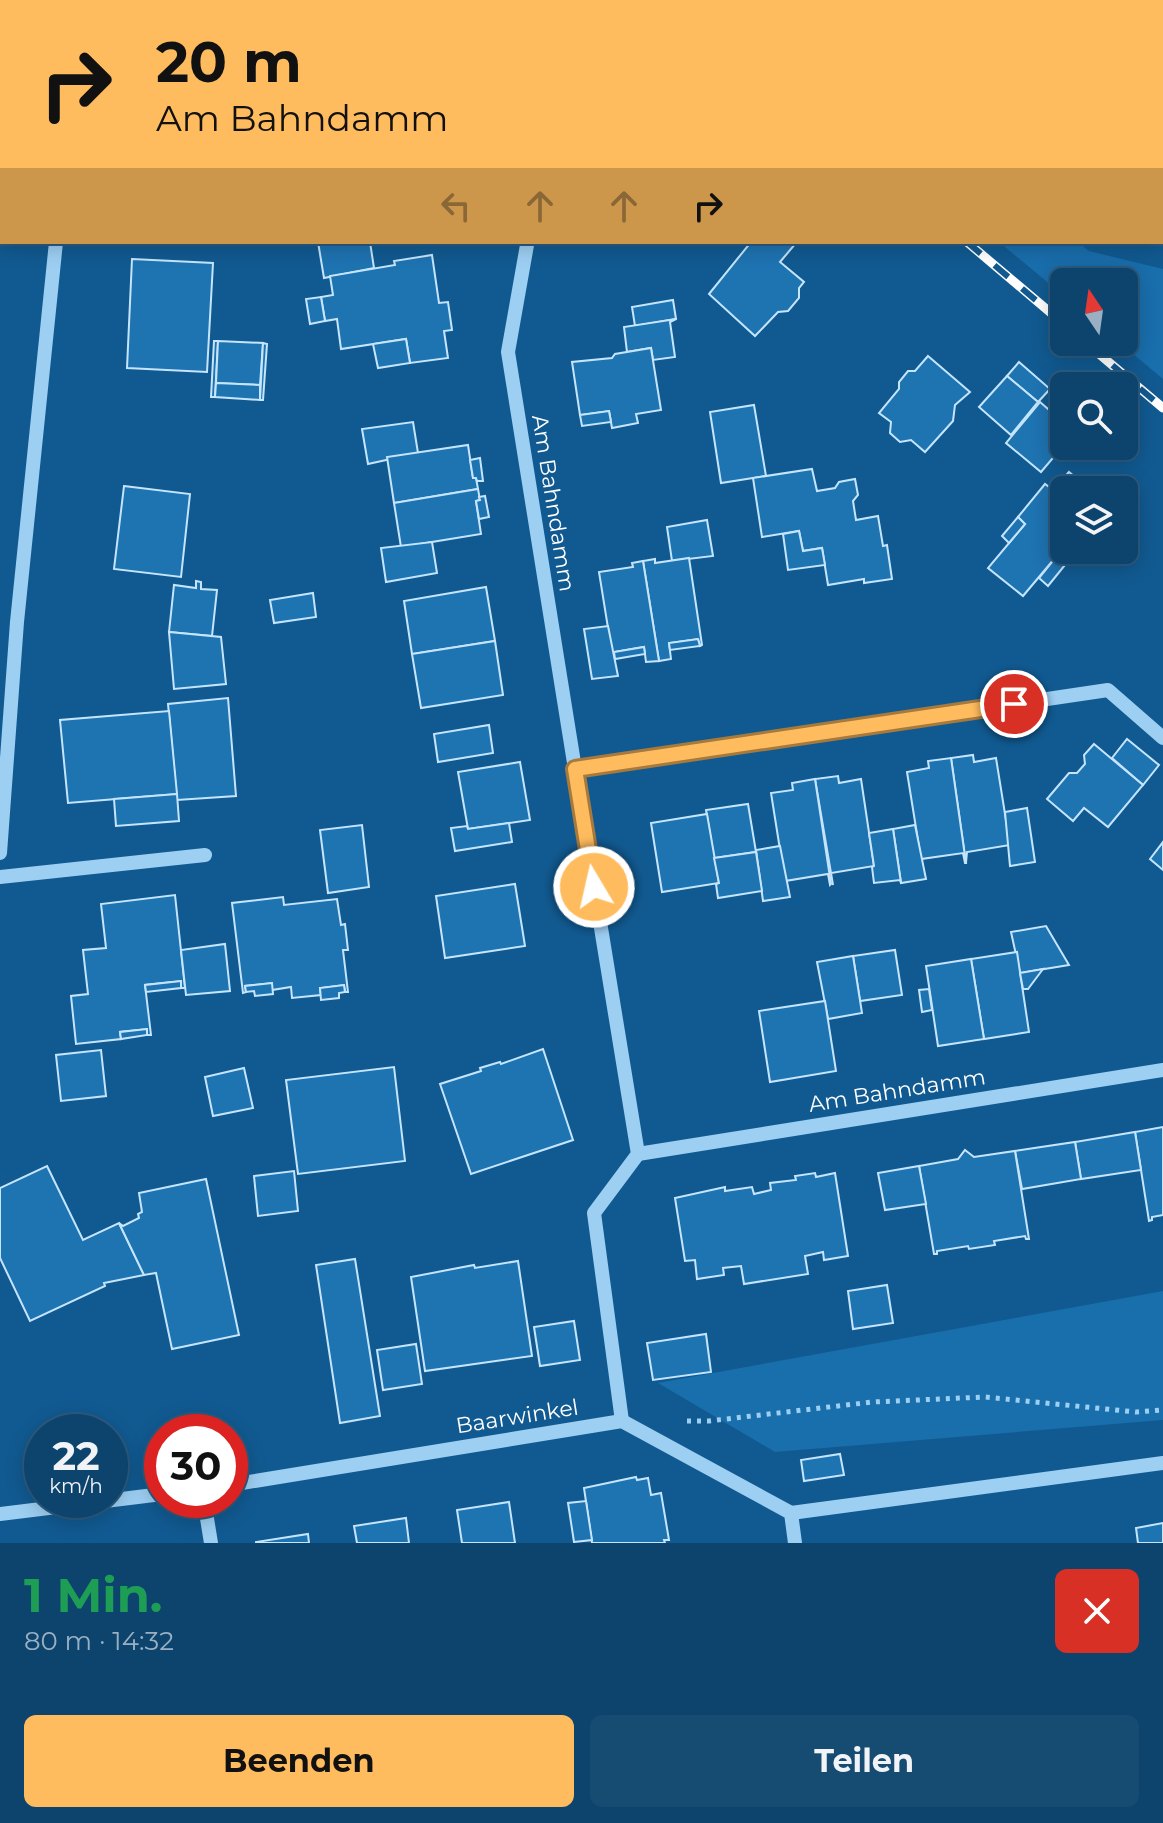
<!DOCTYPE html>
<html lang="de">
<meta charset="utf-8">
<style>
:root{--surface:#0d446d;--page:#164b72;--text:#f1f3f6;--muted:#9ab0c2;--line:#2d5c80;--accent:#ffbc5e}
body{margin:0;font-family:Montserrat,sans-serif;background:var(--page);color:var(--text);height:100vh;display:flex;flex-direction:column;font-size:30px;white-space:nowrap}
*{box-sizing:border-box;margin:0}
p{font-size:26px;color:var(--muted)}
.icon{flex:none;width:44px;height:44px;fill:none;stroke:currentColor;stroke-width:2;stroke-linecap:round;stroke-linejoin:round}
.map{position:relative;height:1543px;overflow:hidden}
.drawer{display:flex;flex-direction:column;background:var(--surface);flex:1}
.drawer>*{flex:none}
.top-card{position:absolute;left:0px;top:0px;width:1164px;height:244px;box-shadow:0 4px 20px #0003,0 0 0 2px var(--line);background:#ffbc5e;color:#111;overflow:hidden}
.needle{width:52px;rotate:347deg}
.buttons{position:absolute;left:1050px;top:268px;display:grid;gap:16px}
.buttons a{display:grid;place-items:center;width:88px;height:88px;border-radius:12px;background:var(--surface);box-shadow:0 4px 20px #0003,0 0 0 2px var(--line);font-size:40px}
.speed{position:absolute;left:24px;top:1414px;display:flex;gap:16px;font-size:40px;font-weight:700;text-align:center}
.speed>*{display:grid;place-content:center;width:104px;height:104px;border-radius:50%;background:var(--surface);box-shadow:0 4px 20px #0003,0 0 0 2px var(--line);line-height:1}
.speed small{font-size:20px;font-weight:400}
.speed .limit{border:12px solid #d22;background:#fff;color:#111}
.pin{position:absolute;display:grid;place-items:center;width:68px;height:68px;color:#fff;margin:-34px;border:4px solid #fff;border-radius:50%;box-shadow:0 2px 8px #0007}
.me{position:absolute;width:88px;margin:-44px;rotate:351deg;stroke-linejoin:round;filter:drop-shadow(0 0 6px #0008)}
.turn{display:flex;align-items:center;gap:28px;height:168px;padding:0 24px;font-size:36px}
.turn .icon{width:104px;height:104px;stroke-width:2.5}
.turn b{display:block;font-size:56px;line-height:68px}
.lanes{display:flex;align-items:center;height:76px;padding:0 24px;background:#0003;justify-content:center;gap:40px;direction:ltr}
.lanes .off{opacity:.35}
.round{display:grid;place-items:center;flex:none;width:84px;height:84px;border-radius:12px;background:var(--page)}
.head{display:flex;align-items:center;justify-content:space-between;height:136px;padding:0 24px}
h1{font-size:48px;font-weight:700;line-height:60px;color:#1e9e55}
.action{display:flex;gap:16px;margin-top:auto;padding:16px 24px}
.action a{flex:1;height:92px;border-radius:12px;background:var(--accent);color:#111;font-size:32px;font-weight:700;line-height:92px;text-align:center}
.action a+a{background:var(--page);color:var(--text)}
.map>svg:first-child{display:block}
</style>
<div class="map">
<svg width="1163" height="1543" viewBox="0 0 1163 1543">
<rect width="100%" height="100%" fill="#115a91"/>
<!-- green -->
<g fill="#196eac">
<polygon points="999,242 1078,242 1089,251 1163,269 1163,379 1119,342 1124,342 1124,282 1064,282 1064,296"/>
<polygon points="1163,1291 1163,1420 775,1452 658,1383"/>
</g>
<!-- building -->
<g fill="#1e73b1" stroke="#c4e5fd" stroke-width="2">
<polygon points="166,0 265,0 236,2"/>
<polygon points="939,0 1075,0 1078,2 938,2"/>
<polygon points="318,242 370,242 374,268 324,278"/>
<polygon points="751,242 795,242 796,243 780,262 804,282 799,288 799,298 788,311 778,312 755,336 709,294"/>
<polygon points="432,255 439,303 448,302 452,330 444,331 448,358 410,363 406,339 341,349 337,319 325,321 321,297 333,295 330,276 395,265 394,261"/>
<polygon points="132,259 213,263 207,372 127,368"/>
<polygon points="321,297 325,321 310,324 306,299"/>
<polygon points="673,300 676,319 635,326 632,307"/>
<polygon points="676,319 670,322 675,357 653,360 651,348 627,352 624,327"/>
<polygon points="406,339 410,363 378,368 373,344"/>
<polygon points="214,341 218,341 215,397 211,397"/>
<polygon points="218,341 263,343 260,385 216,383"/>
<polygon points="263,343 267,344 263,400 260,400"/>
<polygon points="651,348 661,410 636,414 638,423 612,428 609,411 580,415 572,362 612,358 615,354"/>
<polygon points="928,356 970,392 955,405 953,421 925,452 911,440 900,442 890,433 891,422 879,413 899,389 899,382 908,371 915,371"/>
<polygon points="1019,362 1050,389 1038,402 1007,376"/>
<polygon points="1007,376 1038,402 1011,435 979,407"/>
<polygon points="216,383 260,385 260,400 215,397"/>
<polygon points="1040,402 1064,423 1064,445 1041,472 1006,443"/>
<polygon points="754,405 766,476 721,483 710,412"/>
<polygon points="609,411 611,422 582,426 580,415"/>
<polygon points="413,422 418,453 368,464 362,429"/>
<polygon points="468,445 473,478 476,478 478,489 394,503 387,457"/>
<polygon points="480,458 483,481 477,481 476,478 473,478 470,460"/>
<polygon points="812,469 817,491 835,488 839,482 855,479 858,495 853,501 856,520 878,516 883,546 887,545 892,579 864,583 864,579 828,585 822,548 803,551 799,531 762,537 753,478"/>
<polygon points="1069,472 1091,490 1064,490 1064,550 1078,550 1069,560 1060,552 1023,596 988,568 1025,524 1018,517 1045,484 1053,490"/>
<polygon points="124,486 190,494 181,577 114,569"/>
<polygon points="478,489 480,500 476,501 481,534 401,547 394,503"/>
<polygon points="485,496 489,517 479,519 476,501 480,500 479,497"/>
<polygon points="1018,517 1025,524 1009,543 1002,536"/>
<polygon points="707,520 713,556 672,561 667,527"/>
<polygon points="799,531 803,551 822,548 825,565 788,570 783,534"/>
<polygon points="432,542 437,573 386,582 381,548"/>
<polygon points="1060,552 1069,560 1048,586 1039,578"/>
<polygon points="689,558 702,645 700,646 698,639 669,643 671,659 659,661 643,561 655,559 655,563"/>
<polygon points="643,561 659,661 646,662 644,647 614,652 615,659 613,659 599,572 633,567 632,563"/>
<polygon points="196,581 201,582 201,589 217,590 212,636 169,632 174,585 196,588"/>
<polygon points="486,587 495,641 412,654 404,601"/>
<polygon points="313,593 316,617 274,623 270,600"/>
<polygon points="608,626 618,676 592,679 584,629"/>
<polygon points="169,632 221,637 226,684 174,689"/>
<polygon points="698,639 700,646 670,650 669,643"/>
<polygon points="495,641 503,695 421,708 412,654"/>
<polygon points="644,647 645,654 615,659 614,652"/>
<polygon points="228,698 236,796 177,800 168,704"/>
<polygon points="169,711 177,794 68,803 60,720"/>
<polygon points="489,725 493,753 438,762 434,734"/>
<polygon points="1127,739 1159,765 1143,785 1112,758"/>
<polygon points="1094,744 1143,785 1108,827 1084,808 1073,821 1047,799 1069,773 1077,773 1085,764 1084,755"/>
<polygon points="973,755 974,762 996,758 1010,845 967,852 966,863 951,758"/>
<polygon points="951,758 966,863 965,863 963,853 921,859 907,772 929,768 928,761"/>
<polygon points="520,762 530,820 468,829 458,772"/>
<polygon points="838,776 839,783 861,779 874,866 831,873 833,885 815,779"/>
<polygon points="815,779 831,884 830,885 828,874 785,881 771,793 793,790 792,783"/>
<polygon points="177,794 179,821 116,826 114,799"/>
<polygon points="748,804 756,852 714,858 706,810"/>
<polygon points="1027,808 1035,862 1010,866 1005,812"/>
<polygon points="707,814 719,883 662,892 651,823"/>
<polygon points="509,823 512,842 455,851 451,828 467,826 468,829"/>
<polygon points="362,825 369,887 328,893 320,830"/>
<polygon points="915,825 926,879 901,883 893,829"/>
<polygon points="893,829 901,883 900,880 874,883 872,867 874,866 869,833"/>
<polygon points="1163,842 1163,870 1150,859"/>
<polygon points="780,846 790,897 763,901 756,850"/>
<polygon points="756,852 762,891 718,898 716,884 719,883 714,858"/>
<polygon points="515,884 525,946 445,958 436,896"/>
<polygon points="175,895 185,988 181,988 181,981 145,985 151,1035 147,1035 147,1029 120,1032 121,1039 76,1044 71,996 88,994 83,950 106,948 101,904"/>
<polygon points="283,897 284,905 337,899 341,925 345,924 348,950 343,950 348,992 345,992 344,985 320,988 321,995 292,998 291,987 272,990 272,983 245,986 246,992 243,993 232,903"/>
<polygon points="1046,926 1069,965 1020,973 1011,932"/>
<polygon points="225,944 230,991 186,995 181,950"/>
<polygon points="895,950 902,995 860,1001 853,956"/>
<polygon points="1017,952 1029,1032 984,1039 971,959"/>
<polygon points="853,956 862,1013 828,1019 817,962"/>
<polygon points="971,959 984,1039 938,1046 926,966"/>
<polygon points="1043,969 1028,989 1023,989 1020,973"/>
<polygon points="181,981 181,988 146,992 145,985"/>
<polygon points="272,983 273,994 255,996 254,991 246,992 245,986"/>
<polygon points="344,985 345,992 339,993 339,998 321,1000 320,988"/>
<polygon points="929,989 932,1010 922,1012 919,990"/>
<polygon points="825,1001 836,1071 770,1082 759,1011"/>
<polygon points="147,1029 147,1035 121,1039 120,1032"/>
<polygon points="543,1049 573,1140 471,1174 440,1084 481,1071 480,1068 500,1062 501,1064"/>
<polygon points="101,1050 106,1096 61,1101 56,1055"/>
<polygon points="394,1067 405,1161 298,1174 286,1080"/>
<polygon points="244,1068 253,1108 213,1116 205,1077"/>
<polygon points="1163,1127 1163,1215 1152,1217 1152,1220 1149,1221 1135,1132"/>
<polygon points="1135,1132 1141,1170 1081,1179 1075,1142"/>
<polygon points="1075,1142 1081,1179 1022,1189 1015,1151"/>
<polygon points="965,1150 974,1157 1015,1151 1029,1239 1026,1239 1025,1236 994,1241 995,1245 969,1249 968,1246 937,1251 937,1254 934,1254 919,1166 958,1159"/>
<polygon points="47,1166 83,1240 119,1223 144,1275 104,1283 105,1286 30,1321 0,1258 0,1188"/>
<polygon points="919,1166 926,1204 885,1210 878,1173"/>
<polygon points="294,1171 298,1211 258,1216 254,1176"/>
<polygon points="815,1173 816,1177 835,1173 848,1256 824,1260 823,1252 805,1256 808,1274 744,1284 741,1266 723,1268 724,1275 697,1279 695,1260 685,1261 675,1198 725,1187 725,1191 752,1187 754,1194 771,1190 770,1183 796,1180 795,1176"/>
<polygon points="206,1179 239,1335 172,1349 156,1273 144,1275 119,1223 123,1226 139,1218 138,1214 142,1212 139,1193"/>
<polygon points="355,1259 380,1416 340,1423 316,1265"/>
<polygon points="518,1261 532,1356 425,1371 411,1277 474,1265 475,1268"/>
<polygon points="887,1285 893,1323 853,1329 848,1291"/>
<polygon points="574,1321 580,1360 540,1366 534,1327"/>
<polygon points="706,1334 711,1372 653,1380 647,1343"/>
<polygon points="416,1344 422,1384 383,1390 377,1350"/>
<polygon points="840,1454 844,1475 804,1481 801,1460"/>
<polygon points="636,1477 637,1480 648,1478 651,1495 661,1493 669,1540 664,1540 665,1543 592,1543 584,1488"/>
<polygon points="586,1501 592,1540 574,1542 568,1503"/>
<polygon points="509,1502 515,1543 462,1543 457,1510"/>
<polygon points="406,1518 409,1543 357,1543 354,1526"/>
<polygon points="1163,1523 1163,1543 1138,1543 1136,1528"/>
<polygon points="308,1534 309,1543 256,1543 256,1542"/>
</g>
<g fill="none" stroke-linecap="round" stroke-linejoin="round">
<!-- path -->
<polyline stroke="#9dcff3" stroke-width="5" stroke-dasharray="4 6" stroke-linecap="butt" points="687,1421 709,1421 872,1402 985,1397 1136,1412 1163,1410"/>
<!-- minor -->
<g stroke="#9dcff3" stroke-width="14">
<polyline points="83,2 84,0"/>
<polyline points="0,47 2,47"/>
<polyline points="527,245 508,352 575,769"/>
<polyline points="0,853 17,622 56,242"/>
<polyline points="0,877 205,855"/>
<polyline points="638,1154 1163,1070"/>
<polyline points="622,1421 594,1213 638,1154 575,769 1108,690 1163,738"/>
<polyline points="230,1485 622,1421 791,1513 795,1543"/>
<polyline points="204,1500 211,1543"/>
<polyline points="791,1513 1163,1463"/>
<polyline points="0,1514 162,1494"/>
</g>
<!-- rail casing -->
<g stroke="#fff" stroke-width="9">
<g id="rail">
<polyline points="680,0 683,2"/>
<polyline points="967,242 1064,324"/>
<polyline points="1085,342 1163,408"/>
</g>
</g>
<!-- rail -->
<use href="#rail" stroke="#115a91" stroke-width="6" stroke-dasharray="18" stroke-linecap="butt"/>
</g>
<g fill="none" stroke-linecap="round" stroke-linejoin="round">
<!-- route casing -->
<g stroke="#a67a3d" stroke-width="20">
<polyline id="route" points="594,887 575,769 1014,704"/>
</g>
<!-- route -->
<use href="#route" stroke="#ffbc5e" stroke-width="14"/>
</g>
<g text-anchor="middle" stroke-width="8" stroke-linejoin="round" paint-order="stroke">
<!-- street labels -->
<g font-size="22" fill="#fff" stroke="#115a91">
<text transform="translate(554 503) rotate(81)" y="8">Am Bahndamm</text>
<text transform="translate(897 1090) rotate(-9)" y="8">Am Bahndamm</text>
<text transform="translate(517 1416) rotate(-9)" y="8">Baarwinkel</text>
</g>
</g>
</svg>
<div class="buttons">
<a><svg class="needle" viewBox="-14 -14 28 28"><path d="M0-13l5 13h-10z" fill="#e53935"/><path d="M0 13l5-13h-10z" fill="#9ab0c2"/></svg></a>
<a><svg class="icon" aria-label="search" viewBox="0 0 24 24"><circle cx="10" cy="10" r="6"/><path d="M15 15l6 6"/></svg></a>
<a><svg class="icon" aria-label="layers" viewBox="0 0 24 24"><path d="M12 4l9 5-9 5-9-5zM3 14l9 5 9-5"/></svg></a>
</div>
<div class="speed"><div>22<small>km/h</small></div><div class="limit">30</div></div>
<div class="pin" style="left:1014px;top:704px;background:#d93025"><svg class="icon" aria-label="arrive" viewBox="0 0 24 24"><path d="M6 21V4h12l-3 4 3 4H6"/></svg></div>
<svg class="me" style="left:594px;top:887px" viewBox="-20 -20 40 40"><circle r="17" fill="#ffbc5e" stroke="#fff" stroke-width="3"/><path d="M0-11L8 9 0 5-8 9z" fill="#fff"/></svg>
<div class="top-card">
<div class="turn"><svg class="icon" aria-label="right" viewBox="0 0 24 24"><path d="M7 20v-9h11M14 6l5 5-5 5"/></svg><div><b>20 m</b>Am Bahndamm</div></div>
<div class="lanes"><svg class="icon off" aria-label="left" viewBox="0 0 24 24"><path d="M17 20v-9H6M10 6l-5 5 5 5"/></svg><svg class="icon off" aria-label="ahead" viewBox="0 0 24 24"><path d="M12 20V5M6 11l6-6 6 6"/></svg><svg class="icon off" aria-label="ahead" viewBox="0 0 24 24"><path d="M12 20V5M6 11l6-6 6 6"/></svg><svg class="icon" aria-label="right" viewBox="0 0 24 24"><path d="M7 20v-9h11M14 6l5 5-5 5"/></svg></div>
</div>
</div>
<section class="drawer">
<div class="head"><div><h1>1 Min.</h1><p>80 m · 14:32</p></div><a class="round" style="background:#d93025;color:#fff"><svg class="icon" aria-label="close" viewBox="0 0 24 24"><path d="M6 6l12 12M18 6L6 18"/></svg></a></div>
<div class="action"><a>Beenden</a><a>Teilen</a></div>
</section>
